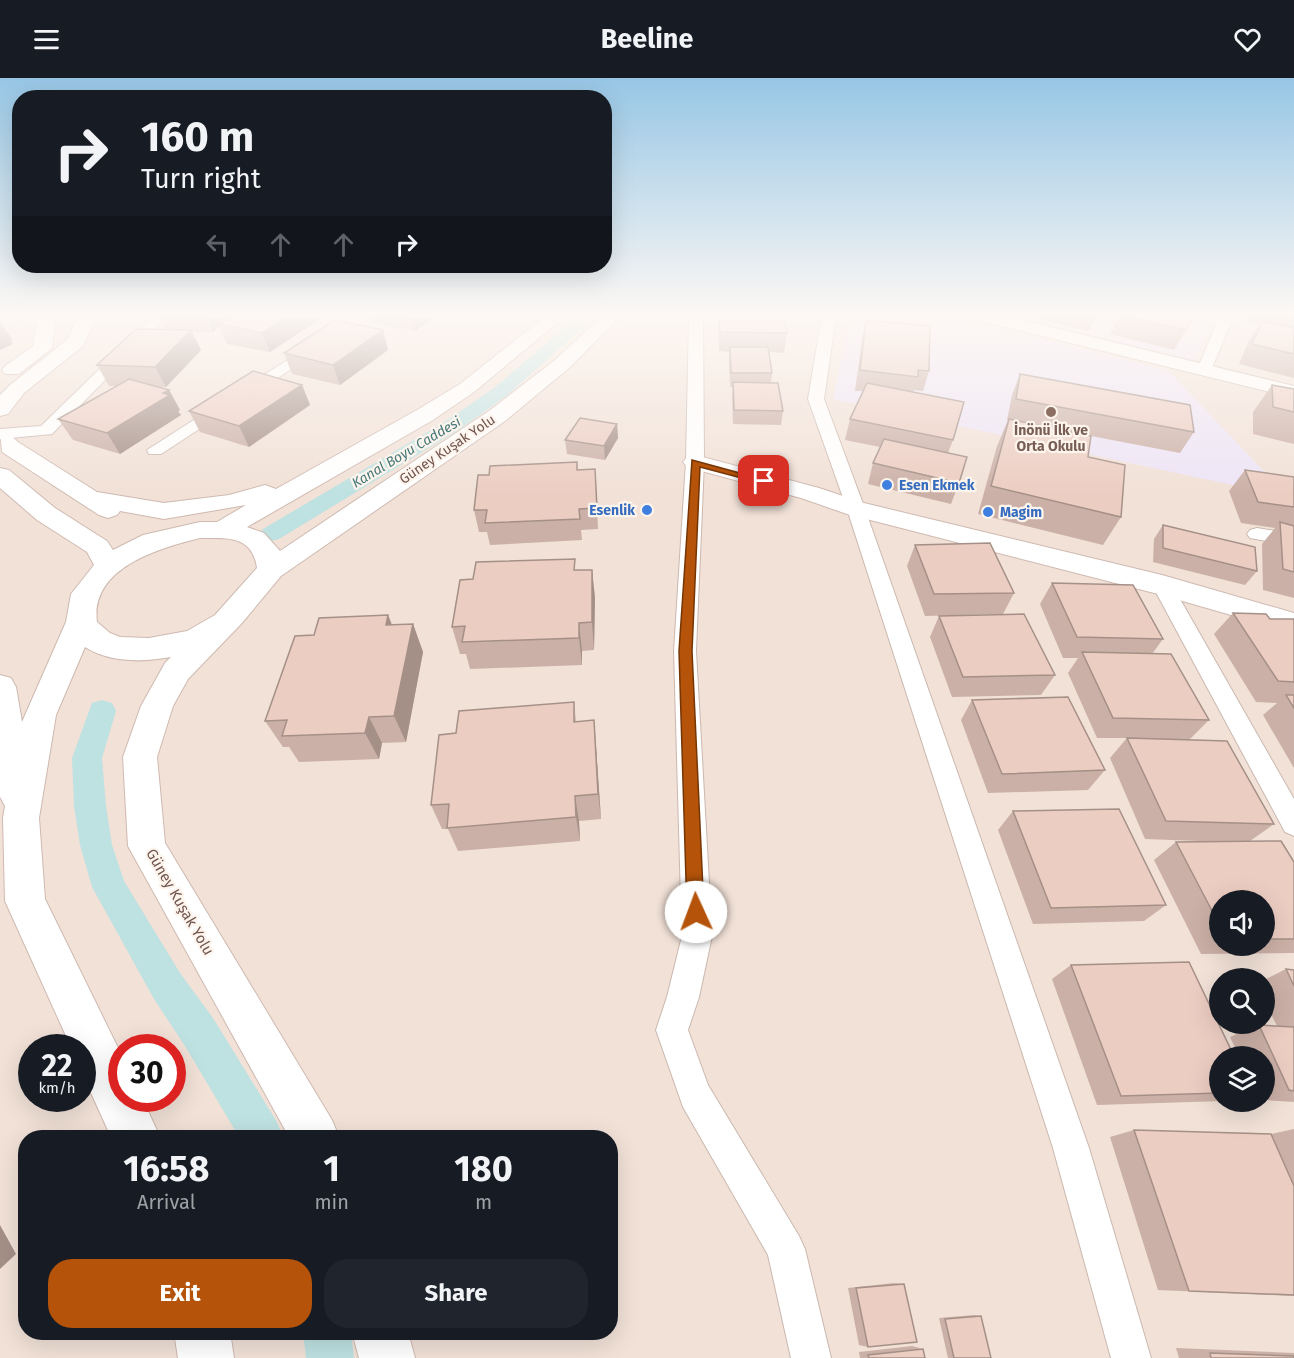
<!DOCTYPE html>
<meta charset="utf-8">
<style>
:root{--surface:#171b24;--page:#20242c;--text:#f1f3f6;--muted:#9ea1a6;--accent:#b45309}
body{margin:0;font-family:"Fira Sans",sans-serif;background:var(--page);color:var(--text);height:100vh;display:flex;flex-direction:column;font-size:22px;white-space:nowrap}
*{box-sizing:border-box;margin:0}
p{font-size:20px;color:var(--muted)}
.icon{flex:none;width:33px;height:33px;fill:none;stroke:currentColor;stroke-width:2;stroke-linecap:round;stroke-linejoin:round}
.map{position:relative;flex:1;overflow:hidden}
.details{position:absolute;left:18px;top:1052px;width:600px;height:210px;display:flex;flex-direction:column;background:var(--surface);border-radius:24px;box-shadow:0 6px 24px #0002}
.details>*{flex:none}
.hud{position:absolute;left:12px;top:12px;width:600px;height:183px;border-radius:24px;box-shadow:0 6px 24px #0002;background:#171b24;color:var(--text);overflow:hidden}
.buttons{position:absolute;left:1209px;top:812px;display:grid;gap:12px}
.buttons a{display:grid;place-items:center;width:66px;height:66px;border-radius:50%;background:var(--surface);box-shadow:0 6px 24px #0002;font-size:30px}
.speed{position:absolute;left:18px;top:956px;display:flex;gap:12px;font-size:30px;font-weight:700;text-align:center}
.speed>*{display:grid;place-content:center;width:78px;height:78px;border-radius:50%;background:var(--surface);box-shadow:0 6px 24px #0002;line-height:1}
.speed small{font-size:15px;font-weight:400}
.speed .limit{border:9px solid #d22;background:#fff;color:#111}
.pin{position:absolute;display:grid;place-items:center;width:51px;height:51px;color:#fff;margin:-26px;border-radius:12px;box-shadow:0 3px 9px #0006}
.me{position:absolute;width:66px;margin:-33px;rotate:358deg;stroke-linejoin:round;filter:drop-shadow(0 0 4px #0008)}
.turn{display:flex;align-items:center;gap:21px;height:126px;padding:0 30px;font-size:27px}
.turn .icon{width:78px;height:78px;stroke-width:2.5}
.turn b{display:block;font-size:42px;line-height:51px}
.lanes{display:flex;align-items:center;height:57px;padding:0 30px;background:#0003;justify-content:center;gap:30px;direction:ltr}
.lanes .off{opacity:.35}
.eta{display:flex;justify-content:space-evenly;align-items:center;height:102px;text-align:center}
.eta b{font-size:36px;font-weight:700;line-height:42px}
.action{display:flex;gap:12px;margin-top:auto;padding:12px 30px}
.action a{flex:1;height:69px;border-radius:24px;background:var(--accent);color:#fff;font-size:24px;font-weight:700;line-height:69px;text-align:center}
.action a+a{background:var(--page);color:var(--text)}
header{display:flex;justify-content:space-between;align-items:center;height:78px;padding:0 30px;background:var(--surface);font-size:27px;font-weight:700}
.map>svg:first-child{display:block}
</style>
<header><svg class="icon" aria-label="menu" viewBox="0 0 24 24"><path d="M4 6h16M4 12h16M4 18h16"/></svg>Beeline<svg class="icon" aria-label="heart" viewBox="0 0 24 24"><path d="M12 20l-8-8c-3-5 5-10 8-4 3-6 11-1 8 4z"/></svg></header>
<div class="map">
<svg width="1294" height="1280" viewBox="0 0 1294 1280">
<rect width="100%" height="100%" fill="#faf0e7"/>
<!-- residential -->
<path fill="#f1e1d7" fill-rule="evenodd" d="M0,237H1294V1280H0ZM1220,822H1264V867H1220ZM1220,900H1264V945H1220ZM32,969H82V1020H32ZM122,969H172V1020H122ZM1220,978H1264V1023H1220ZM26,1059H610V1254H26Z"/>
<!-- education -->
<g fill="#ede4f6">
<polygon points="850,237 951,237 1169,293 1288,419 833,321"/>
<polygon points="993,237 1217,237 1192,285"/>
</g>
<g fill="none" stroke-linecap="round" stroke-linejoin="round">
<!-- canal -->
<g fill="#bee1e1" fill-rule="evenodd">
<polygon points="580,237 597,237 506,318 460,351 279,461 271,463 263,461 260,456 263,451 446,343 494,310"/>
<polygon points="102,622 112,625 116,633 102,680 106,728 112,767 124,803 180,895 213,940 277,1044 283,1059 239,1059 185,968 154,921 92,809 80,767 74,728 72,680 92,625"/>
<polygon points="303,1254 351,1254 354,1280 306,1280"/>
</g>
<!-- street casing -->
<g stroke="#cbb8af" stroke-width="2">
<g id="street">
<polygon points="11,237 36,237 51,240 53,243 46,247 13,240"/>
<polygon points="155,237 169,237 52,356 0,361 0,351 41,348"/>
<polygon points="358,237 374,237 161,376 149,376 147,372"/>
<polygon points="689,237 703,237 704,384 696,573 712,858 699,919 688,952 708,1007 799,1158 805,1171 831,1280 791,1280 768,1177 683,1029 656,952 667,919 682,858 674,573 686,384"/>
<polygon points="822,237 836,237 824,321 865,431 1089,1070 1151,1280 1111,1280 1053,1070 847,431 808,321"/>
<polygon points="1220,237 1234,237 1211,292 1209,295 1199,295 1197,292"/>
<polygon points="1257,450 1294,456 1294,468 1250,460 1247,456 1250,452"/>
<polygon points="1162,500 1169,502 1172,507 1294,721 1294,758 1285,754 1152,507 1155,502"/>
</g>
</g>
<!-- secondary casing -->
<g stroke="#cfb9b0" stroke-width="2">
<g id="secondary">
<polygon points="38,237 56,237 52,270 19,296 5,296 2,292 5,288 33,268"/>
<polygon points="79,237 97,237 83,268 24,315 8,336 0,338 0,317 10,307 68,261"/>
<path d="M547,237H567L474,314L433,342L247,449L264,455L280,473L489,333L555,282L603,237H622L569,290L505,343L281,498L242,545L188,601L173,628L157,679L165,765L332,1042L339,1059H289L128,768L123,679L141,628L165,585L171,579C144,584 110,585 85,569L56,637L39,740L45,821L122,978V1020H142L160,1059H111L82,995V969H71L5,823L3,740L5,728L0,719V597L11,600L16,609L22,644L66,544L71,516L94,487L87,474L37,442L0,410V390L9,392L55,430L107,463L113,472L143,457L200,444H217L246,427L164,441L120,433L117,437L108,440L99,437L2,374L0,353L8,355L18,364L97,414L164,425L229,417L265,407L276,411L417,332L460,306ZM200,460C228,460 252,457 257,490L215,537L187,553L149,560L120,559L110,555L97,544C90,490 159,470 200,460Z"/>
<polygon points="971,237 1002,237 1294,308 1294,320 973,241"/>
<polygon points="695,377 819,410 864,425 1162,497 1294,535 1294,555 1158,516 847,436 801,420 687,389 683,384 687,379"/>
<polygon points="174,1254 230,1254 234,1280 178,1280"/>
<polygon points="352,1254 408,1254 415,1280 359,1280"/>
</g>
</g>
<!-- street -->
<use href="#street" fill="#fff" fill-rule="evenodd"/>
<!-- secondary -->
<use href="#secondary" fill="#fff" fill-rule="evenodd"/>
</g>
<!-- wall -->
<g fill="#cbb0a7" fill-rule="evenodd">
<polygon points="157,237 230,237 224,243 320,241 270,274 227,266 219,248 213,254 192,254 201,272 166,309 158,309 169,312 180,332 178,333 181,337 120,376 73,362 58,341 117,308 109,308 97,287 164,251"/>
<polygon points="369,237 437,237 415,253 372,245"/>
<polygon points="718,237 784,237 787,255 784,275 769,274 772,295 771,305 783,333 781,347 733,346 732,318 733,309 730,309 729,283 729,274 719,273"/>
<polygon points="1024,237 1098,237 1088,253"/>
<polygon points="1120,237 1186,252 1174,272 1110,256"/>
<polygon points="1250,237 1294,237 1294,300 1239,286 1249,262 1259,247 1247,244"/>
<polygon points="866,242 929,293 923,313 914,312 913,314 953,362 948,375 959,405 951,426 868,406 873,385 880,369 845,362 850,341 863,313 855,313 862,261"/>
<polygon points="383,252 388,272 340,307 292,296 284,275"/>
<polygon points="1020,296 1194,354 1180,375 1091,358 1088,379 1121,439 1103,467 978,436 997,368 1008,342 1007,342 1012,317"/>
<polygon points="302,307 310,327 249,369 200,354 189,333"/>
<polygon points="1272,307 1294,311 1294,366 1253,356 1253,334"/>
<polygon points="617,346 618,360 605,382 567,376 565,362"/>
<polygon points="577,384 578,392 595,391 598,451 581,452 582,462 490,467 487,454 479,454 474,432 489,397"/>
<polygon points="1245,392 1294,399 1294,520 1263,512 1262,466 1275,450 1241,445 1229,413"/>
<polygon points="1163,447 1257,493 1245,507 1153,484 1154,461"/>
<polygon points="915,467 1014,515 1003,536 925,538 907,488"/>
<polygon points="576,492 592,492 595,520 594,572 582,573 582,587 470,591 466,576 460,576 452,549 473,501"/>
<path d="M1052,505L1163,561L1152,576L1209,642L1189,662L1274,746L1250,763L1294,784V875L1201,876L1154,782L1176,764H1226L1145,761L1110,680L1127,660H1097L1068,595L1078,580H1063L1040,526ZM1220,822H1264V867H1220Z"/>
<polygon points="1233,535 1270,541 1294,541 1294,690 1263,637 1277,625 1256,624 1214,556"/>
<polygon points="388,537 392,547 413,546 423,574 406,664 382,665 379,681 299,684 289,669 283,669 265,643 314,557"/>
<polygon points="939,538 1055,597 1041,617 952,619 930,559"/>
<polygon points="972,622 1105,692 1088,712 988,715 961,642"/>
<polygon points="574,624 576,644 594,642 601,741 579,743 580,763 458,773 448,751 442,751 431,727 456,655"/>
<polygon points="1013,733 1166,827 1144,843 1033,846 998,752"/>
<polygon points="1071,887 1220,978 1220,1023 1223,1023 1097,1027 1052,901"/>
<polygon points="1286,891 1294,892 1294,1024 1264,1022 1264,978 1239,978 1230,959 1259,947 1277,948 1264,922 1264,902"/>
<polygon points="1294,1051 1294,1218 1158,1212 1110,1059 1134,1052 1271,1056"/>
<polygon points="894,1205 904,1206 868,1269 859,1267 848,1210"/>
<polygon points="974,1237 981,1238 991,1280 948,1280 939,1240"/>
<polygon points="912,1268 923,1271 925,1280 860,1280 859,1274"/>
<polygon points="1176,1270 1294,1275 1294,1280 1179,1280"/>
</g>
<!-- shaded-wall -->
<g fill="#a59088">
<polygon points="205,237 230,237 221,246 219,246 219,248 213,254"/>
<polygon points="290,237 319,237 320,241 270,274 262,255"/>
<polygon points="410,237 437,237 415,253"/>
<polygon points="1096,237 1098,237 1088,253"/>
<polygon points="0,243 12,261 11,262 13,266 0,272"/>
<polygon points="191,252 201,272 166,309 155,289"/>
<polygon points="383,252 388,272 340,307 333,287"/>
<polygon points="302,307 310,327 249,369 239,348"/>
<polygon points="169,312 180,332 178,333 181,337 120,376 107,355"/>
<polygon points="617,346 618,360 605,382 604,368"/>
<polygon points="592,492 595,520 594,572 592,544"/>
<polygon points="388,537 399,565 386,547"/>
<polygon points="579,545 582,573 582,587 579,560"/>
<polygon points="413,546 423,574 406,664 394,638"/>
<polygon points="369,639 382,665 379,681 365,655"/>
<polygon points="594,642 596,668 601,741 598,716"/>
<polygon points="575,718 579,743 580,763 576,739"/>
<polygon points="0,1147 16,1176 0,1191"/>
</g>
<!-- building -->
<g fill="#eccdc2" stroke="#a59088" stroke-width="1.5">
<polygon points="234,237 290,237 262,255 219,246"/>
<polygon points="719,237 784,237 787,255 720,254"/>
<polygon points="1120,237 1194,237 1186,252"/>
<polygon points="335,242 383,252 333,287 284,275"/>
<polygon points="866,242 930,248 929,293 918,292 918,299 860,292"/>
<polygon points="1262,243 1294,250 1294,276 1252,266"/>
<polygon points="136,251 191,252 155,289 97,287"/>
<polygon points="730,269 768,269 772,295 731,295"/>
<polygon points="253,293 302,307 239,348 189,333"/>
<polygon points="1020,296 1190,327 1194,354 1016,321"/>
<polygon points="129,301 169,312 163,315 170,317 107,355 58,341"/>
<polygon points="733,304 778,305 783,333 734,332"/>
<polygon points="867,305 964,324 953,362 850,341"/>
<polygon points="1272,307 1294,311 1294,334 1273,329"/>
<polygon points="580,340 617,346 604,368 565,362"/>
<polygon points="1009,341 1091,358 1088,379 1125,387 1121,439 991,408"/>
<polygon points="884,361 967,379 959,405 873,385"/>
<polygon points="577,384 577,392 595,391 597,430 579,431 580,441 485,445 487,432 474,432 478,397 489,397 490,388"/>
<polygon points="1245,392 1294,399 1294,429 1258,424"/>
<polygon points="1280,444 1294,448 1294,494 1283,491"/>
<polygon points="1163,447 1255,469 1257,493 1163,470"/>
<polygon points="990,465 1014,515 934,516 915,467"/>
<polygon points="575,481 574,492 592,492 592,544 579,545 579,560 462,564 465,548 452,549 460,502 473,501 476,484"/>
<polygon points="1052,505 1133,507 1163,561 1077,559"/>
<polygon points="1233,535 1266,536 1270,541 1294,541 1294,604 1278,603"/>
<polygon points="1024,536 1055,597 963,599 939,538"/>
<polygon points="388,537 386,547 413,546 394,638 369,639 365,655 282,658 287,642 265,643 295,558 314,557 319,540"/>
<polygon points="1082,574 1171,576 1209,642 1113,640"/>
<polygon points="1286,617 1294,617 1294,630"/>
<polygon points="1068,619 1105,692 1002,696 972,622"/>
<polygon points="574,624 574,644 594,642 598,716 575,718 576,739 447,750 449,726 431,727 439,657 456,655 459,633"/>
<polygon points="1127,660 1227,663 1274,746 1166,743"/>
<polygon points="1119,731 1166,827 1051,830 1013,733"/>
<polygon points="1281,763 1294,784 1294,861 1264,861 1264,822 1220,822 1220,848 1176,764"/>
<polygon points="1189,884 1234,978 1220,978 1220,1015 1121,1018 1071,887"/>
<polygon points="1286,891 1294,892 1294,908"/>
<polygon points="1259,947 1294,949 1294,1013 1289,1012"/>
<polygon points="1134,1052 1271,1056 1294,1108 1294,1217 1189,1213"/>
<polygon points="904,1206 917,1264 868,1269 856,1210"/>
<polygon points="981,1238 991,1280 954,1280 945,1241"/>
<polygon points="923,1271 925,1280 869,1280 868,1277"/>
<polygon points="1210,1275 1294,1278 1294,1280 1211,1280"/>
</g>
<!-- sky -->
<linearGradient id="sky" x2="0" y2="1"><stop stop-color="#97c6e5"/><stop offset="0.57" stop-color="#fdf8f4"/><stop offset="1" stop-color="#fdf8f4" stop-opacity="0"/></linearGradient>
<rect width="1294" height="416" fill="url(#sky)"/>
<!-- route -->
<polygon fill="#b45309" stroke="#753606" stroke-width="1.5" points="692,382 769,403 764,406 700,389 692,573 704,834 702,840 696,842 690,840 687,834 679,573"/>
<!-- markers -->
<circle fill="#8d6e63" stroke="#fdf5ed" stroke-width="2" cx="1051" cy="334" r="6"/>
<g fill="#3f7fe0" stroke="#fdf5ed" stroke-width="2">
<circle cx="887" cy="407" r="6"/>
<circle cx="647" cy="432" r="6"/>
<circle cx="988" cy="434" r="6"/>
</g>
<g text-anchor="middle" stroke-width="4.5" stroke-linejoin="round" paint-order="stroke">
<!-- far-education labels -->
<g font-size="14" font-weight="bold" fill="#785e54" stroke="#fdf5ed">
<text x="1051" y="357">İnönü İlk ve<tspan x="1051" dy="16">Orta Okulu</tspan></text>
</g>
<!-- far-street labels -->
<g font-size="14" fill="#71564f" stroke="#fdf5ed">
<text transform="translate(447 371) rotate(-34)" y="5">Güney Kuşak Yolu</text>
</g>
<!-- far-water labels -->
<g font-size="14" font-style="italic" fill="#47797b" stroke="#fdf5ed">
<text transform="translate(406 374) rotate(-31)" y="5">Kanal Boyu Caddesi</text>
</g>
<!-- far-shop labels -->
<g font-size="14" font-weight="bold" fill="#366cbe" stroke="#fdf5ed" text-anchor="start">
<text x="899" y="412">Esen Ekmek</text>
<text x="635" y="437" text-anchor="end">Esenlik</text>
<text x="1000" y="439">Magim</text>
</g>
<!-- street labels -->
<g font-size="15" fill="#71564f" stroke="#fdf5ed">
<text transform="translate(180 824) rotate(60)" y="5">Güney Kuşak Yolu</text>
</g>
</g>
</svg>
<div class="buttons">
<a><svg class="icon" aria-label="sound" viewBox="0 0 24 24"><path d="M4 9h4l5-4v14l-5-4H4zM17 9q2 3 0 6"/></svg></a>
<a><svg class="icon" aria-label="search" viewBox="0 0 24 24"><circle cx="10" cy="10" r="6"/><path d="M15 15l6 6"/></svg></a>
<a><svg class="icon" aria-label="layers" viewBox="0 0 24 24"><path d="M12 4l9 5-9 5-9-5zM3 14l9 5 9-5"/></svg></a>
</div>
<div class="speed"><div>22<small>km/h</small></div><div class="limit">30</div></div>
<div class="pin" style="left:764px;top:403px;background:#d93025"><svg class="icon" aria-label="arrive" viewBox="0 0 24 24"><path d="M6 21V4h12l-3 4 3 4H6"/></svg></div>
<svg class="me" style="left:696px;top:834px" viewBox="-20 -20 40 40"><circle r="19" fill="#fff"/><path d="M0-13L10 11 0 6-10 11z" fill="#b45309"/></svg>
<div class="hud">
<div class="turn"><svg class="icon" aria-label="right" viewBox="0 0 24 24"><path d="M7 20v-9h11M14 6l5 5-5 5"/></svg><div><b>160 m</b>Turn right</div></div>
<div class="lanes"><svg class="icon off" aria-label="left" viewBox="0 0 24 24"><path d="M17 20v-9H6M10 6l-5 5 5 5"/></svg><svg class="icon off" aria-label="ahead" viewBox="0 0 24 24"><path d="M12 20V5M6 11l6-6 6 6"/></svg><svg class="icon off" aria-label="ahead" viewBox="0 0 24 24"><path d="M12 20V5M6 11l6-6 6 6"/></svg><svg class="icon" aria-label="right" viewBox="0 0 24 24"><path d="M7 20v-9h11M14 6l5 5-5 5"/></svg></div>
</div>
<section class="details">
<div class="eta">
<div><b>16:58</b><p>Arrival</p></div>
<div><b>1</b><p>min</p></div>
<div><b>180</b><p>m</p></div>
</div>
<div class="action"><a>Exit</a><a>Share</a></div>
</section>
</div>
